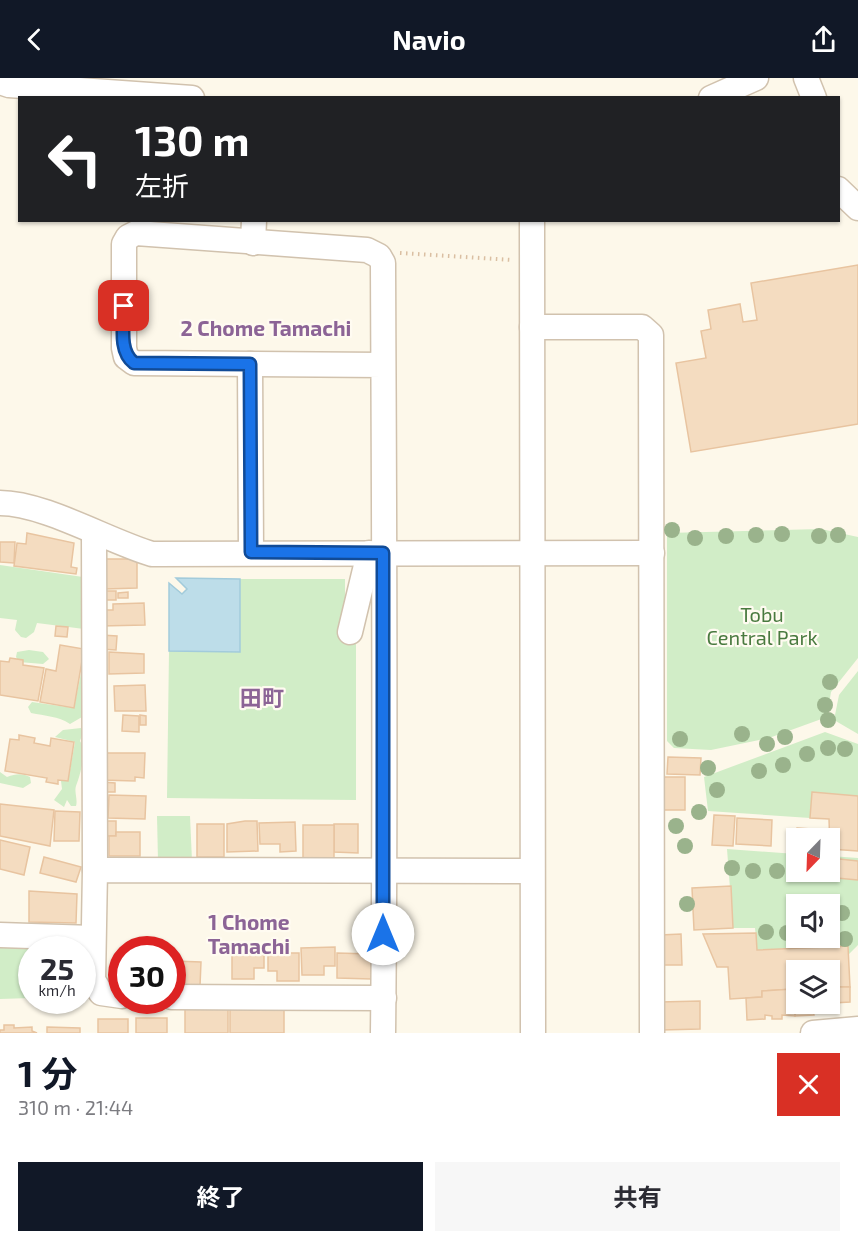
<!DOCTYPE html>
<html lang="ja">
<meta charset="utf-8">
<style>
:root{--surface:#fff;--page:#f7f7f7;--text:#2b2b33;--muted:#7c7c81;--accent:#111827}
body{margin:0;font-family:"Exo 2","Noto Sans JP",sans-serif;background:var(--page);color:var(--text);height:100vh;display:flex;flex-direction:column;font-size:22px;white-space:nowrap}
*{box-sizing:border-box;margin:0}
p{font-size:20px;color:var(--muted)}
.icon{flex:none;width:33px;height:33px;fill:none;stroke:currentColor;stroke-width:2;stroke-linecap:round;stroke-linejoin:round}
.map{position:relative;height:955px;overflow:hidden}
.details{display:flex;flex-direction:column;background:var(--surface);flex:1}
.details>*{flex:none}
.hud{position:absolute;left:18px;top:18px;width:822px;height:126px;border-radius:0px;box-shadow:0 2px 4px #0004;background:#202124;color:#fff;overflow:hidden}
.needle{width:39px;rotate:203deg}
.controls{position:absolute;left:786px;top:750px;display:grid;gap:12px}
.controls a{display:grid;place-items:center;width:54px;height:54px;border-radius:0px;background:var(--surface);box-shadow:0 2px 4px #0004;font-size:30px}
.speed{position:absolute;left:18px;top:858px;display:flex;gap:12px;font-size:30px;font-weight:700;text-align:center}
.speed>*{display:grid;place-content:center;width:78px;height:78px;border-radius:50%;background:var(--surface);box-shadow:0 2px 4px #0004;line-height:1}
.speed small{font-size:15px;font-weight:400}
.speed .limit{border:9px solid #d22;background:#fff;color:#111}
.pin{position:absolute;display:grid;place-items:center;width:51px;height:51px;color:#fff;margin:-26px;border-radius:12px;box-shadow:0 3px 9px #0006}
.me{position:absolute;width:66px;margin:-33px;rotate:0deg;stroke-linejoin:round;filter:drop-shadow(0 0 4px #0008)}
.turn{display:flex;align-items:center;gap:21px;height:126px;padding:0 18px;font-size:27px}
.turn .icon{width:78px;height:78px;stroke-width:2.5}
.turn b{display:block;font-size:42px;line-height:51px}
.round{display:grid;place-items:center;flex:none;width:63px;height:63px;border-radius:0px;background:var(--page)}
.headline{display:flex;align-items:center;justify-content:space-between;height:102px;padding:0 18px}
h1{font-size:36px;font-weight:700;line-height:45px;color:var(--accent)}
.cta{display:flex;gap:12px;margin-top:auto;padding:12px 18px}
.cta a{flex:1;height:69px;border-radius:0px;background:var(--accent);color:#fff;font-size:24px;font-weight:700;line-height:69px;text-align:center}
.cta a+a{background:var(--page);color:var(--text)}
header{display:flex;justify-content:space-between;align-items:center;height:78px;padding:0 18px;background:var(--accent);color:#fff;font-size:27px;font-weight:700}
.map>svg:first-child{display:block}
</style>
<header><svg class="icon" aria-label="back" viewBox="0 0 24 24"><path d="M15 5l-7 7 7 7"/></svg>Navio<svg class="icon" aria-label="share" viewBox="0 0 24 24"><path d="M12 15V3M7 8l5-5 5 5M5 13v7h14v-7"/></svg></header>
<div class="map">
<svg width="858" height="955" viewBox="0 0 858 955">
<rect width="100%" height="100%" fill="#fdf8ea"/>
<!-- green -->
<g fill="#d1edc7" fill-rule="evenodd">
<polygon points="821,451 858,459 858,580 831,614 827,639 769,660 711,672 674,670 667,663 667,455"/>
<polygon points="0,487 83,499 84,551 37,545 34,554 26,560 21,559 15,552 17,542 0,540"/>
<polygon points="240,501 345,501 345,556 356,556 356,722 167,720 169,573 240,574"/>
<polygon points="29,572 43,574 49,581 43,586 19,584 16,579 17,574"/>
<polygon points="858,593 858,656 834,642 839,617"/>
<path d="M81,595H84L82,639L70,646C58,638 45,638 31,635L28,629L32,624L74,630Z"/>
<path d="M81,650L83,654L80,663C87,673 80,698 76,708C74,713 78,722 76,728H71L67,722L64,729L54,722L62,711L61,703H68L75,664L55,659L63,652Z"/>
<polygon points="825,654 858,666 858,718 812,714 810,740 708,733 704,699"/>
<path d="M0,694L7,699C16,696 21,695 30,699L31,705L23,710L0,705Z"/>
<polygon points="157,738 190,738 192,783 158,783"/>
<path d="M727,771L796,776V794H830V778L858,780V867L849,876L848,868L757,872L755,850H733ZM796,826H830V860H796Z"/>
<polygon points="0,864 38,864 38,871 32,872 31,920 0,921"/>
</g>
<!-- water -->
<polygon fill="#bddde9" stroke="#a2cbdb" stroke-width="1.5" points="176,500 240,501 240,574 169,573 169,505 182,516 187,511"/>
<!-- building -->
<g fill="#f4dcc0" stroke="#e8c4a0" stroke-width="1.5">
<polygon points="858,187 858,346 691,374 676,285 706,280 701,253 711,251 708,232 740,226 743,244 757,242 751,205"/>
<polygon points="27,455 74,465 71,489 77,490 76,496 14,488 17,465 26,466"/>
<polygon points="0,464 15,464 14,485 0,484"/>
<polygon points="104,481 137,481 137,510 105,511"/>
<rect x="101" y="513" width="15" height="9"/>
<polygon points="128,514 128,520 118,520 118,515"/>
<polygon points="144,525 145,547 101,548 100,532 113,532 113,526"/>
<polygon points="56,548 68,549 67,559 55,558"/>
<polygon points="101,557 117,558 116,572 100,571"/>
<polygon points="60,567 84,571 74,630 40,624 46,591 56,593"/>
<polygon points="109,574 144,576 144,595 109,596"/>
<polygon points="10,580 23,582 23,587 44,590 38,623 0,617 0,583 9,584"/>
<polygon points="145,607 146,633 115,633 114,608"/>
<polygon points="123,637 139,638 139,654 122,653"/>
<polygon points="140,637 146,638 146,647 140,647"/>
<polygon points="19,657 35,660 34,665 50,668 51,660 74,664 68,703 58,702 58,706 46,704 47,700 5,693 10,661 19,662"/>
<polygon points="101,675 145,675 144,700 135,699 135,703 101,702"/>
<polygon points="668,679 701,680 700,697 667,696"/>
<rect x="663" y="699" width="22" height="33"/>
<polygon points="102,704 115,705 115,714 102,714"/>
<polygon points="812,714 858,718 858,773 830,771 829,741 810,740"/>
<polygon points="109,717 146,718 145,741 108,740"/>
<polygon points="0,726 54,732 50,768 0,758"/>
<polygon points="55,733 80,734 79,763 54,763"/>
<polygon points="714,737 735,738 733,768 712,767"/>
<polygon points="737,740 772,742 771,768 736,766"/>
<polygon points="101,743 116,743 116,758 100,758"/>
<polygon points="245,743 257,743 258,773 227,774 227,746"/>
<polygon points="295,744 296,773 280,774 280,766 260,766 259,745"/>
<rect x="197" y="746" width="27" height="33"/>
<polygon points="334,746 358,746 358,775 334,774"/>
<rect x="303" y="747" width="31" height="33"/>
<polygon points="797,750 826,752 825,760 796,760 795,769"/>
<polygon points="116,754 140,754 140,778 109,778 109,758 116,758"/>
<polygon points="0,762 30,769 24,797 0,791"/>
<polygon points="44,779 81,789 76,804 40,795"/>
<polygon points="830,780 858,783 858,802 826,799 827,794 830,794"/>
<polygon points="731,808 733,850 694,852 692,810"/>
<polygon points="29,813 77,816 76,845 29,844"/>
<polygon points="756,855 757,872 848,868 850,909 830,909 830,892 796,892 796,920 794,920 793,911 762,913 762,919 730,921 728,889 717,889 703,856"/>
<polygon points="681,856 682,887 660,887 660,857"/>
<polygon points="335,869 335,888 324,888 324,897 302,897 301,870"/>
<polygon points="232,871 264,871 264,890 254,890 254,901 232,901"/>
<polygon points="268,875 299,875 299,903 277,903 277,893 268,893"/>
<polygon points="337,875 371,876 371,901 337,900"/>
<polygon points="174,883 201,884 200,908 174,907"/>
<polygon points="830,909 850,909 850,924 833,925 835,931 813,932 814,937 795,938 794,920 796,920 796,926 830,926"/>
<polygon points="793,911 795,938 782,937 782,941 772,941 772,938 765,937 765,941 747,942 746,920 762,919 762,913"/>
<polygon points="700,923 700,951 661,952 660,924"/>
<rect x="185" y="927" width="43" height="28"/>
<polygon points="230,928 284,931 284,955 230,955"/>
<rect x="136" y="940" width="31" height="15"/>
<rect x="98" y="941" width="30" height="14"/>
<polygon points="4,947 14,947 14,950 32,949 32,953 37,955 0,955 0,952 4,952"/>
<polygon points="47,949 80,950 80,955 47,955"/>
</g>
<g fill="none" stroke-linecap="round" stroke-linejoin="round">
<!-- minor casing -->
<g stroke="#d1c2ae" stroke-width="27">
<g id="minor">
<polyline points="806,0 814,20"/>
<polyline points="0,4 9,7 192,20"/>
<polyline points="711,20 756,0"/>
<polyline points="838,111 858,130"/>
<polyline points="532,142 533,955"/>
<polyline points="253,165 254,142"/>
<polyline points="532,249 642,249 651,257 652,955"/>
<polyline points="250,286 251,474"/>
<path d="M0,425C44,425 108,463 152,476L652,475"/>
<polyline points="94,454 95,792"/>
<polyline points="350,554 369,475"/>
<polyline points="0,857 93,860"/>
<polyline points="122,918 101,915 93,902 95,792 532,793"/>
<polyline points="172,919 384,920"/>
<path d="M383,955C386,698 384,441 383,185L379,178L367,172L136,155L128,159L124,166V270L126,279L134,285L383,287"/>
<polyline points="813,955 858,951"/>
</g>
</g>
<!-- path -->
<polyline stroke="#dabfa2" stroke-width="4" stroke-dasharray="1.5 4.5" stroke-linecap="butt" points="400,175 513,182"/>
<!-- minor -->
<use href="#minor" stroke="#fff" stroke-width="24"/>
</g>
<!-- trees -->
<g fill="#9ab38c">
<circle cx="672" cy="452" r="8"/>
<circle cx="782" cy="456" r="8"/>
<circle cx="756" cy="457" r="8"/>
<circle cx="838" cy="457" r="8"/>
<circle cx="726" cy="458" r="8"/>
<circle cx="819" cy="458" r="8"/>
<circle cx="695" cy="460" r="8"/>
<circle cx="830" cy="604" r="8"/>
<circle cx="825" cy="627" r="8"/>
<circle cx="828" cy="642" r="8"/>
<circle cx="742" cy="656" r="8"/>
<circle cx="785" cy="659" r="8"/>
<circle cx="680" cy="661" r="8"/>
<circle cx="767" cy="666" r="8"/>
<circle cx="828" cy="670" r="8"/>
<circle cx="845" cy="671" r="8"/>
<circle cx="807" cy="676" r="8"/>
<circle cx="783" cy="687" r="8"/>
<circle cx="708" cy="690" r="8"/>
<circle cx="759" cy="693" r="8"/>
<circle cx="717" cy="712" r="8"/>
<circle cx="699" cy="734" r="8"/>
<circle cx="676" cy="748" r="8"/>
<circle cx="685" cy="768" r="8"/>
<circle cx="732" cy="790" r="8"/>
<circle cx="753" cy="793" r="8"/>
<circle cx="777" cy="793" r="8"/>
<circle cx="687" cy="826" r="8"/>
<circle cx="842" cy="835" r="8"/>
<circle cx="766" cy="854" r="8"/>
<circle cx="787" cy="855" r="8"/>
<circle cx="845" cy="861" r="8"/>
</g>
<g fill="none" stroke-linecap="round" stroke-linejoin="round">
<!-- route casing -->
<g stroke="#114b97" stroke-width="15">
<path id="route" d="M124,228C124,247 118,273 134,285L250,286L251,474L383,475V856"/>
</g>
<!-- route -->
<use href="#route" stroke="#1a73e8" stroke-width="10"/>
</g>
<g text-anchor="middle" stroke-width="4.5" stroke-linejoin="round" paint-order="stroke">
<!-- park labels -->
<g font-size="20" fill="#497a3f" stroke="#fffbf1">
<text x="762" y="544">Tobu<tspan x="762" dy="23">Central Park</tspan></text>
</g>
<!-- neighbourhood labels -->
<g font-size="21" font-weight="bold" fill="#8c6496" stroke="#fffbf1">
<text x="266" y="258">2 Chome Tamachi</text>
<text x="249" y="852">1 Chome<tspan x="249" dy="24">Tamachi</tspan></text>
</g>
<!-- quarter labels -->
<g font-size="22" font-weight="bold" fill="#8c6496" stroke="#fffbf1">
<text x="262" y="628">田町</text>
</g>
</g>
</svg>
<div class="controls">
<a><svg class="needle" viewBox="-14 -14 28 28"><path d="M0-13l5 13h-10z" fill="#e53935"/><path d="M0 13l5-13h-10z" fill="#7c7c81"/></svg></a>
<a><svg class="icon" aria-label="sound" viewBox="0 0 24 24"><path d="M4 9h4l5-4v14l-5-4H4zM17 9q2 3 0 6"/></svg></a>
<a><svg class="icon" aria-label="layers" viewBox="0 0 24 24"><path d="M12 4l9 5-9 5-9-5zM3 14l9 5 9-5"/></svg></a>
</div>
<div class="speed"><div>25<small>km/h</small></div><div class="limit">30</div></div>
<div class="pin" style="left:124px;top:228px;background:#d93025"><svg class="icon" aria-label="arrive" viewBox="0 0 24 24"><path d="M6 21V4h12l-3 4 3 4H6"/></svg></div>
<svg class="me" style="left:383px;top:856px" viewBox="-20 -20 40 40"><circle r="19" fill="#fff"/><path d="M0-13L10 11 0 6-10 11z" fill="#1a73e8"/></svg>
<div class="hud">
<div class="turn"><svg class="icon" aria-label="left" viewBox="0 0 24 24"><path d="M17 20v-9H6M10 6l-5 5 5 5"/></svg><div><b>130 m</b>左折</div></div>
</div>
</div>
<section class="details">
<div class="headline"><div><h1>1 分</h1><p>310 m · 21:44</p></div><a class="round" style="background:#d93025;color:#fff"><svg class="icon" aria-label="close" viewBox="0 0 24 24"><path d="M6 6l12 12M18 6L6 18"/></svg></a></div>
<div class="cta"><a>終了</a><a>共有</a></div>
</section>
